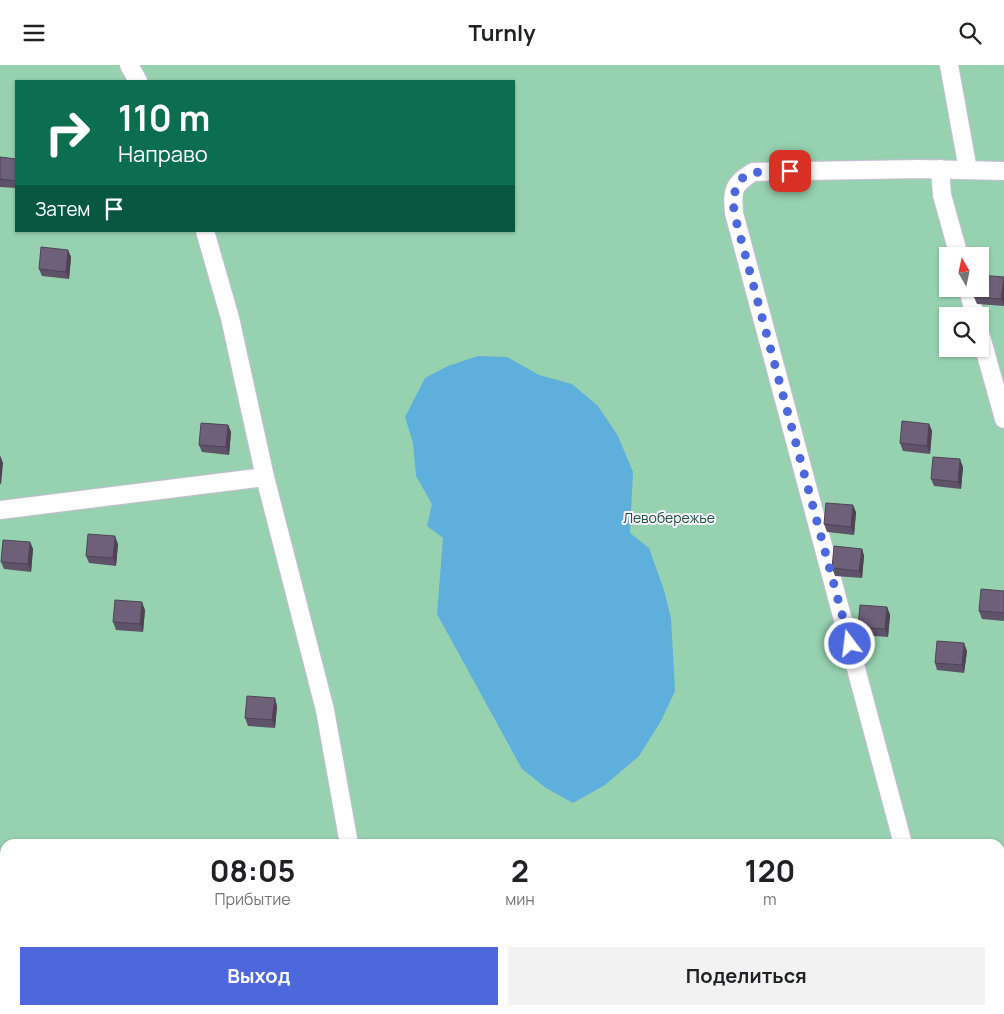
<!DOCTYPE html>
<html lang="ru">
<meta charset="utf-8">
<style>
:root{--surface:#fff;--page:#f2f2f2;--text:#202124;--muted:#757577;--accent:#4d68dd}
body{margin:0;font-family:Manrope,sans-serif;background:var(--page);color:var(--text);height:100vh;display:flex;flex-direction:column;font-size:19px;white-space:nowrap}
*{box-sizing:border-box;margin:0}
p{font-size:16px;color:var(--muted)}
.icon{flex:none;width:28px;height:28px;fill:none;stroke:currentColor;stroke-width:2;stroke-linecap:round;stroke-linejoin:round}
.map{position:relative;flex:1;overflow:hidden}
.drawer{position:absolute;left:0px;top:774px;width:1005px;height:176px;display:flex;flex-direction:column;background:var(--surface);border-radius:15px 15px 0 0;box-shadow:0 1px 4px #0004}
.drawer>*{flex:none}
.hud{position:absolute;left:15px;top:15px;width:500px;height:152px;border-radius:0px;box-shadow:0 1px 4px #0004;background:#0b6e4f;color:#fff;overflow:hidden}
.needle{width:32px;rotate:351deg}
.fabs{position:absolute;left:939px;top:182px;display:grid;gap:10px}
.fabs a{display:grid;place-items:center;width:50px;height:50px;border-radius:0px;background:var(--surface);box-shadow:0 1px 4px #0004;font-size:25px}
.pin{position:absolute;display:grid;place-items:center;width:42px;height:42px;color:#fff;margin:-21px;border-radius:10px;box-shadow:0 2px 8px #0006}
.me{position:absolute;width:55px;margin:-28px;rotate:345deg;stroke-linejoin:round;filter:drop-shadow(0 0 4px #0008)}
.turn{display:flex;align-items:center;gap:18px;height:105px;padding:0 20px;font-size:22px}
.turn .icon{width:65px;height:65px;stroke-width:2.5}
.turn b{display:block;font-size:35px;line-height:42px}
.then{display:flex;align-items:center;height:48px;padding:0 20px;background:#0003;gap:10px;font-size:19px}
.eta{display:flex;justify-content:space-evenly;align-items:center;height:85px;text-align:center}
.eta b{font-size:30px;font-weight:700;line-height:35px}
.action{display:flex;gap:10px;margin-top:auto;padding:10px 20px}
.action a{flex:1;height:58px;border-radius:0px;background:var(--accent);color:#fff;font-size:20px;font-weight:700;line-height:58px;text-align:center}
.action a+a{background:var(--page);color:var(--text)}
header{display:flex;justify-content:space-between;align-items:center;height:65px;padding:0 20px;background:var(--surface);font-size:22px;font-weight:700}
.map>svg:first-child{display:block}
</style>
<header><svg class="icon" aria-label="menu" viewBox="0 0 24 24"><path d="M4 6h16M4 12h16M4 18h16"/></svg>Turnly<svg class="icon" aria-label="search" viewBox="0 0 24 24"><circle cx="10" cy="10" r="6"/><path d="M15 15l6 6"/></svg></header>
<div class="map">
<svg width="1004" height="949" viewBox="0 0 1004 949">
<rect width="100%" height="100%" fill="#f9f1fd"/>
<!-- green -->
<path fill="#96d2b0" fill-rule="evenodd" d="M0,0H1004V949H0ZM16,16H514V166H16ZM948,191H980V224H948ZM948,251H980V284H948ZM5,779H1000V945H5Z"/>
<!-- water -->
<polygon fill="#5fafdd" points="478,291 507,292 539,310 572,319 598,341 618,371 633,407 630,468 649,483 664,525 671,553 675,626 661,656 639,691 605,720 573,738 546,723 522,704 437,549 443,473 427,461 432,439 416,411 413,378 405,352 425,313 448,301"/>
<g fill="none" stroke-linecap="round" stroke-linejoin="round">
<!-- lane casing -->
<g stroke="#cdbbd8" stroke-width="20">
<g id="lane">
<polyline points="129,0 138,16"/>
<polyline points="949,0 968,105"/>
<polyline points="940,104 942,130 959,191"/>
<polyline points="205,166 230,253 265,412 325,645 349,779"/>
<polyline points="968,224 975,251"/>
<polyline points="980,268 1004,354"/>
<polyline points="0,445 265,412"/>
<path d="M903,779L734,148C732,124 733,120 753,107L920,104L1004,106"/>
<polyline points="0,803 2,815 5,815"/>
<polyline points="382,945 383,949"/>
<polyline points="647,945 647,949"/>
<polyline points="954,945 956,949"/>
</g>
</g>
<!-- lane -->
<use href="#lane" stroke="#fff" stroke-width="18"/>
</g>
<!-- wall -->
<g fill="#5f5369">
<polygon points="0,92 16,94 16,123 0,122"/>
<polygon points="68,185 71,192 69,214 42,211 39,204"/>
<polygon points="1004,212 1004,241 977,239 974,232"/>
<polygon points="929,359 932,366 930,389 903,386 900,378"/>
<polygon points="228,360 231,367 229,390 202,387 199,380"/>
<polygon points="963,402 961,424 934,421 931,414"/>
<polygon points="856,447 854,470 827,467 824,459"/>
<polygon points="30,477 33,484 31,507 4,504 1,497"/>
<polygon points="118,479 116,501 89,498 86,491"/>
<polygon points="862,484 864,491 862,513 835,511 832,503"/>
<polygon points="1004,526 1004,556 982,554 979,546"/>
<polygon points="887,542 890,550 888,572 861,570 858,562"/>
<polygon points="145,545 143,567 116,565 113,557"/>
<polygon points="967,586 964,608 937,605 935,598"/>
<polygon points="277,641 275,663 248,661 245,653"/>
<polygon points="1000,888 1004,888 1004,918 1000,917"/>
</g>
<!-- shaded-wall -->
<g fill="#4e4355">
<polygon points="68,185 71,192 69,214 66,207"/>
<polygon points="1004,212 1004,241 1001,234"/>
<polygon points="929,359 932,366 930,389 927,381"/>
<polygon points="228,360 231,367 229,390 226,382"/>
<polygon points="0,390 3,398 1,420 0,418"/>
<polygon points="960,394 963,402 961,424 958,417"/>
<polygon points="853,440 856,447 854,470 851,462"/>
<polygon points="115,471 118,479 116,501 113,493"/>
<polygon points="30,477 33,484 31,507 28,499"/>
<polygon points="862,484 864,491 862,513 859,506"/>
<polygon points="142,537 145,545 143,567 140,559"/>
<polygon points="887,542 890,550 888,572 885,564"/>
<polygon points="964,578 967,586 964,608 962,600"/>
<polygon points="275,633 277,641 275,663 272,655"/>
</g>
<!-- building -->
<g fill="#6f607a" stroke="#4e4355">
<polygon points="0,92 16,94 16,116 0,114"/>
<polygon points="41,182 68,185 66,207 39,204"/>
<polygon points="980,210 1004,212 1001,234 974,232 975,224 980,224"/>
<polygon points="902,356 929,359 927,381 900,378"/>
<polygon points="201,358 228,360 226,382 199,380"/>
<polygon points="933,392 960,394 958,417 931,414"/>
<polygon points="826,438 853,440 851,462 824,459"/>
<polygon points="88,469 115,471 113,493 86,491"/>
<polygon points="3,475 30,477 28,499 1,497"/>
<polygon points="834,481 862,484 859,506 832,503"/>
<polygon points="981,524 1004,526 1004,548 979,546"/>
<polygon points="115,535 142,537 140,559 113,557"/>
<polygon points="860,540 887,542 885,564 858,562"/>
<polygon points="937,576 964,578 962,600 935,598"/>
<polygon points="247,631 275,633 272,655 245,653"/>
<rect x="1000" y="888" width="4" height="22"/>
</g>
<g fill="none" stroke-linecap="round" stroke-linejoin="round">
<!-- route -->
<path stroke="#4d68dd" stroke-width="9" stroke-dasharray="0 16.2" d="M790,106C753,107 731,102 734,148L850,579"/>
</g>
<g text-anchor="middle" stroke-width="4" stroke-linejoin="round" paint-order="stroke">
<!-- park labels -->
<g font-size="14" fill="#175639" stroke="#f9f1fd">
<text x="669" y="458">Левобережье</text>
</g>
</g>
</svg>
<div class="fabs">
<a><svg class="needle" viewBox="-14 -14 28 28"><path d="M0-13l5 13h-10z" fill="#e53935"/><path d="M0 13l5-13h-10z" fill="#757577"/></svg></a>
<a><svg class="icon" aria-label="search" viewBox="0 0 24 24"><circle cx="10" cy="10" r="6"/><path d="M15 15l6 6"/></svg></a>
</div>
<div class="pin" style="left:790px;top:106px;background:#d93025"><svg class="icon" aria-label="arrive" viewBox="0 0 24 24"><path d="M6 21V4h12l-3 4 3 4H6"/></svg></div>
<svg class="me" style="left:850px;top:579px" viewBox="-20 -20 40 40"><circle r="17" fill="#4d68dd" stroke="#fff" stroke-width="3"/><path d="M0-11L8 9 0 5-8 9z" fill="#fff"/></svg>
<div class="hud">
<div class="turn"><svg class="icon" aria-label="right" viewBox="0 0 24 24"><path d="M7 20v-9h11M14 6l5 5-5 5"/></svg><div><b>110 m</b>Направо</div></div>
<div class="then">Затем<svg class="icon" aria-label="arrive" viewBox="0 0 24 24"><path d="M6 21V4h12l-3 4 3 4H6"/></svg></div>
</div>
<section class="drawer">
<div class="eta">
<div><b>08:05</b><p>Прибытие</p></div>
<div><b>2</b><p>мин</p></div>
<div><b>120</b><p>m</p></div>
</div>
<div class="action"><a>Выход</a><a>Поделиться</a></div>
</section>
</div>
